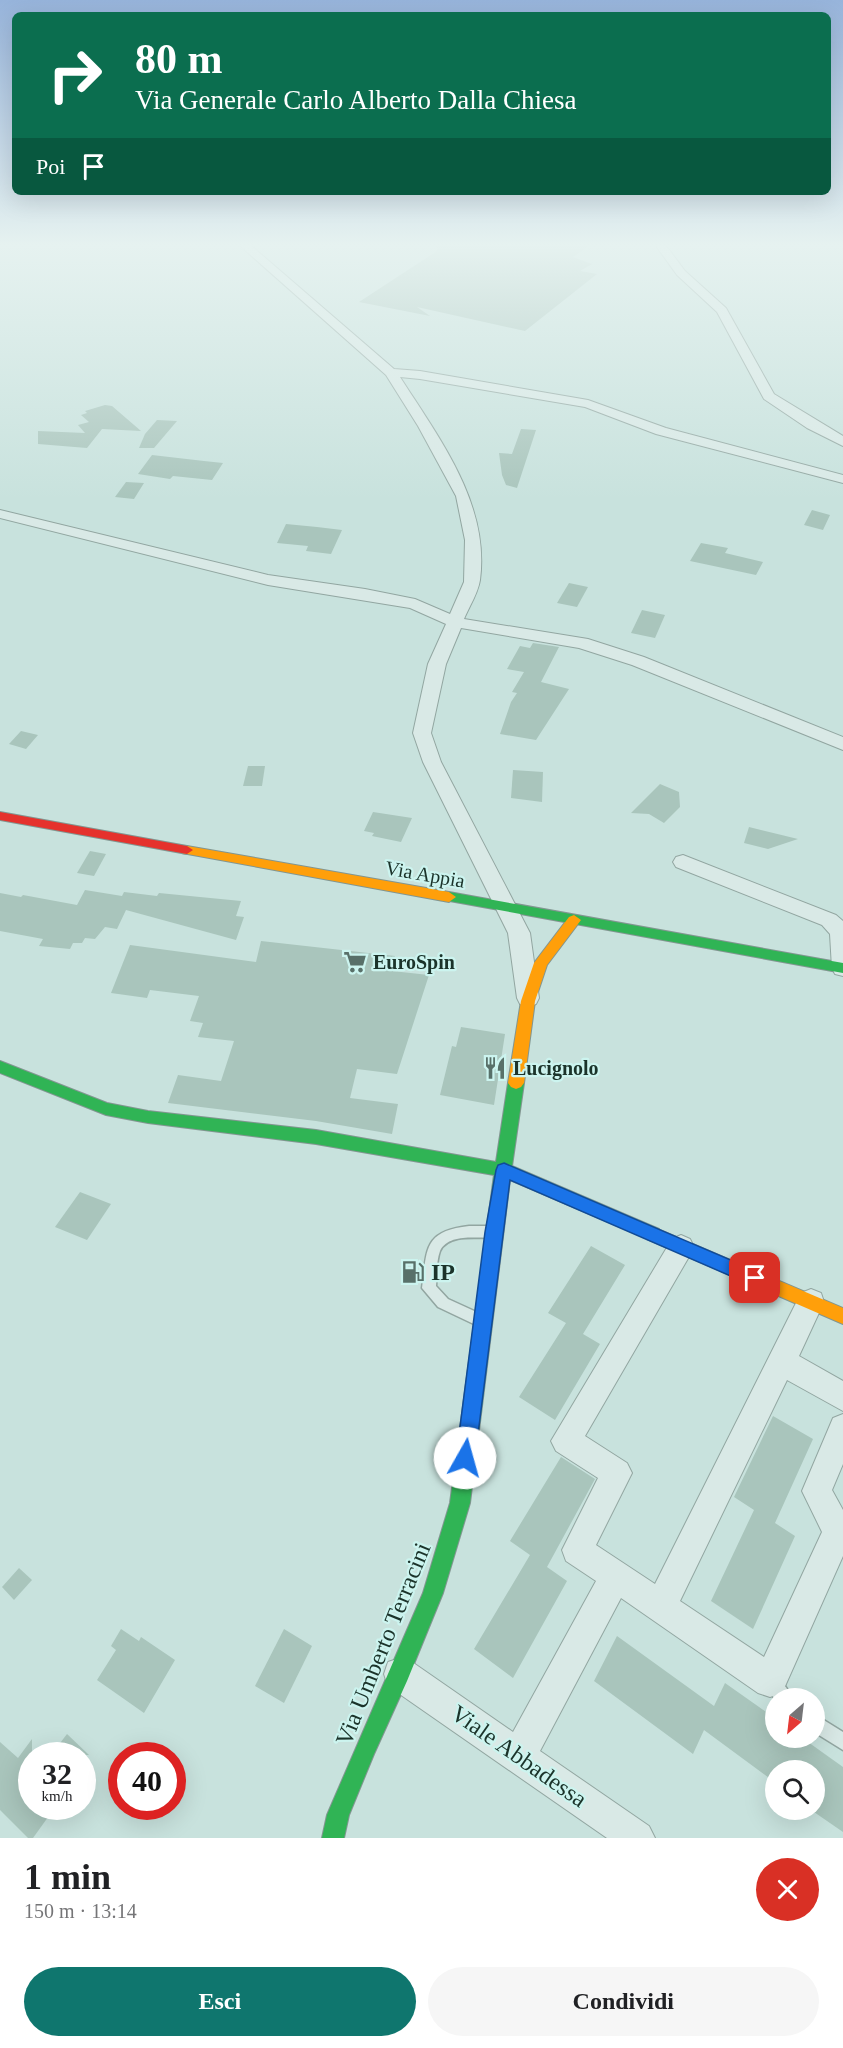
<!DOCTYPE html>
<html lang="it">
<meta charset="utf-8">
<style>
:root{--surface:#fff;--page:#f6f6f6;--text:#202124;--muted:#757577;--accent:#0f766e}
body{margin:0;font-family:Georgia,serif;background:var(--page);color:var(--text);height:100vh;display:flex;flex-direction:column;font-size:22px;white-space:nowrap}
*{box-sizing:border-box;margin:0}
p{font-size:20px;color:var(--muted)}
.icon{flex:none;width:33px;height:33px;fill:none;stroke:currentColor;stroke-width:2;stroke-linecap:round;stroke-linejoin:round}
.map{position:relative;height:1838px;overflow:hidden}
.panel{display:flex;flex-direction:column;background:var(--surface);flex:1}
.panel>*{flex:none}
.top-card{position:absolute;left:12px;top:12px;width:819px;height:183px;border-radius:9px;box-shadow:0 6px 24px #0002;background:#0b6e4f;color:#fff;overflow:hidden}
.needle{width:39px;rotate:208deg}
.fabs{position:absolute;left:765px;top:1688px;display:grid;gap:12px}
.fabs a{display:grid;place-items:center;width:60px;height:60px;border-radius:50%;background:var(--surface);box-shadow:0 6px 24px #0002;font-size:30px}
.speed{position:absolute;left:18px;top:1742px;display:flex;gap:12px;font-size:30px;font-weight:700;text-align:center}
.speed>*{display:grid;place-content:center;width:78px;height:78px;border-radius:50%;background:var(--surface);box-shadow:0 6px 24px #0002;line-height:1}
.speed small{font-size:15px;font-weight:400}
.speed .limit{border:9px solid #d22;background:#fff;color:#111}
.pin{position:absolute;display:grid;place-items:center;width:51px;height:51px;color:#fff;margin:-26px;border-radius:12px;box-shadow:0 3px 9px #0006}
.me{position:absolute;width:66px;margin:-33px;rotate:7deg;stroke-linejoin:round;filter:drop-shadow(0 0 4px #0008)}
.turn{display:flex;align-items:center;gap:21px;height:126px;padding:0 24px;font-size:27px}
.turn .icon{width:78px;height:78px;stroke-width:2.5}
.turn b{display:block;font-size:42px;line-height:51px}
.then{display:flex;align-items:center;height:57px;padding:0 24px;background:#0003;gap:12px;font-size:22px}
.round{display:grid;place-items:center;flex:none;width:63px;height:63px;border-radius:32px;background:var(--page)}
.summary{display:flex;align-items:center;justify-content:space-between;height:102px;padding:0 24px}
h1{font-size:36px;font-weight:700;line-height:45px}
.primary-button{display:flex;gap:12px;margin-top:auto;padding:12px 24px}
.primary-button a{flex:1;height:69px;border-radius:36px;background:var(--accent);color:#fff;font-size:24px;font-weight:700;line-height:69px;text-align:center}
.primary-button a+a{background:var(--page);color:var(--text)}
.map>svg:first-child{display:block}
</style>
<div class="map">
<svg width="843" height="1838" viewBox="0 0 843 1838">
<rect width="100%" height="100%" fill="#c8e2dd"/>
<!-- building -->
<g fill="#a9c5bc">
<polygon points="437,243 593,243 573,257 592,264 580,271 597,274 525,331 417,307 430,316 359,302 437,251"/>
<polygon points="105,405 112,406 141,431 102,429 87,448 38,444 38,431 85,433 78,425 89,422 81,415 87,413 85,411"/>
<polygon points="157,420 177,421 154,448 139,448 145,434"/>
<polygon points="521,429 536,430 517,488 506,485 502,475 499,453 512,454"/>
<polygon points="152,455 204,461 223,463 212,480 173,476 170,479 138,474"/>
<polygon points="126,482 144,483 134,499 115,497"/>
<polygon points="812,510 830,515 823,530 804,525"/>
<polygon points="286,524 317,527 342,530 331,554 306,551 308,546 277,543"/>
<polygon points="701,543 728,548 725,553 763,562 756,575 690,561"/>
<polygon points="569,583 588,587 577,607 557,603"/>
<polygon points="642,610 665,615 655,638 631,633"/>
<polygon points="533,643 559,647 541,682 569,689 536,740 500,734 511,702 517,693 512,692 524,672 507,669 520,646 530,648"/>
<polygon points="21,731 38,735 26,749 9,744"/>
<polygon points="248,766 265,766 262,786 243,786"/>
<polygon points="513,770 543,772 542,802 511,798"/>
<polygon points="660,784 679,792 680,807 664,823 649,814 631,813"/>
<polygon points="373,812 412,818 401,842 372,836 374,833 364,831"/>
<polygon points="749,827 798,839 768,849 744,843"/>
<polygon points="90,851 106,854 94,876 77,873"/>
<polygon points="85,890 122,896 124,892 157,896 159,893 241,901 236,916 244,917 236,940 126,910 117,929 105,927 95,939 85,938 82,943 73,943 70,949 39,946 43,939 0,931 0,893 21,897 23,895 77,905"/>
<polygon points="261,941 395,956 392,971 429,975 397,1074 357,1069 350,1098 398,1104 392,1134 316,1121 168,1103 178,1075 221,1081 234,1041 198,1037 203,1023 190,1021 199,996 150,990 147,998 111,993 130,945 256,962"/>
<polygon points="461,1027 505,1034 494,1105 440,1095 452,1046 456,1047"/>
<polygon points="80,1192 111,1204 87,1240 55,1227"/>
<polygon points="591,1246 625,1265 583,1334 600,1344 555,1420 519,1397 566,1323 548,1313"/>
<polygon points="773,1416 813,1439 775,1523 795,1536 753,1629 711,1601 754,1510 734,1497"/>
<polygon points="561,1457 595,1479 547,1567 567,1581 513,1678 474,1649 530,1555 510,1541"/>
<polygon points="19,1568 32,1580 14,1600 2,1587"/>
<polygon points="121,1629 139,1641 141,1637 175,1660 144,1713 97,1680 116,1650 111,1646"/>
<polygon points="284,1629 312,1646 284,1703 255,1686"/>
<polygon points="617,1636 714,1706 725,1683 776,1719 776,1737 801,1737 843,1767 843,1832 814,1812 814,1770 776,1770 776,1783 704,1730 693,1754 594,1681"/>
<polygon points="67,1734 89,1755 51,1755"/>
<polygon points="32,1739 32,1806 56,1806 33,1838 28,1838 0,1810 0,1742 18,1758"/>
</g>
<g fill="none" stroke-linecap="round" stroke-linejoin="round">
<!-- lane casing -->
<g stroke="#92a6a1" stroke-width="3">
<g id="lane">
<path d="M469,1226H490L495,1228L496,1232L495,1236L490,1238C475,1238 448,1234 440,1251C436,1262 437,1275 436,1286L448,1299L483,1315L485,1320L483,1325L478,1326L438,1307L422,1288C427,1250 423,1231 469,1226Z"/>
<path d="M772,1675C781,1679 788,1689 792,1698H776V1701L764,1683L766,1677Z"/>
<polygon points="814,1714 843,1732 843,1750 814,1732"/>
</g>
</g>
<!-- street casing -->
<g stroke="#92a6a1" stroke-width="2">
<g id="street">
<path d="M237,243H248L394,369L420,371L588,400L666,428L843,475V483L656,434L585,407L420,379L400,377C439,438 490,504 480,580C478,593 469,607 464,619L588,639L644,657L843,737V750L632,665L579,648L461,628L446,664L431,733L441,762L530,933L539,998L536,1004L528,1007L520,1004L517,998L508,933L423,762L413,733L428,664L446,624L410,608L268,585L0,518V510L268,575L365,589L415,599L450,614L464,582L465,540L456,496L418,426L386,375Z"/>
<polygon points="654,243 664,243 685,271 726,308 774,394 843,436 843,446 807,428 764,399 717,312 677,275"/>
<polygon points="683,855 836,915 843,921 843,976 835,974 832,968 830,934 822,925 676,867 673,862 676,857"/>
<polygon points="681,1235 690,1239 694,1247 690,1255 585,1436 627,1463 632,1473 596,1545 655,1584 801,1293 811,1289 821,1293 824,1302 799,1356 843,1381 843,1411 787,1380 680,1601 764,1657 822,1532 802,1491 833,1418 843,1414 843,1464 832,1490 843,1510 843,1556 782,1693 770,1697 758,1693 621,1598 540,1751 649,1826 655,1838 607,1838 388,1686 384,1674 388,1662 400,1658 412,1662 513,1732 596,1581 566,1561 562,1550 598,1478 556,1451 551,1441 672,1239"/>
</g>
</g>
<!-- fast casing -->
<g stroke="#829691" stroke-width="2">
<g id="fast">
<polygon points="449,892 843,963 843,973 444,900 442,897"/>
<polygon points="0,1061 107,1103 148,1111 316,1130 496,1162 508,1083 511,1079 516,1077 521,1079 524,1083 512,1166 659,1229 661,1234 659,1239 653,1241 510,1180 470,1503 443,1593 407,1681 374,1754 349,1815 344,1838 322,1838 327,1815 423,1593 450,1503 494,1175 316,1144 148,1123 106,1115 0,1073"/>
</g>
</g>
<!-- slow casing -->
<g stroke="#829691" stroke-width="2">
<g id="slow">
<polygon points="187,846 449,892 456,897 449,902 182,853 181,850"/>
<polygon points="574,915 581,920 547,965 535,1001 524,1083 521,1087 516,1089 511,1087 508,1083 521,1001 534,963 569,917"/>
<polygon points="653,1227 843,1308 843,1324 647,1239 645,1234 647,1229"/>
</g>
</g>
<!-- jam casing -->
<g stroke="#829691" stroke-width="2">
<polygon id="jam" points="0,812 187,846 193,850 187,854 0,820"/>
</g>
<!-- lane -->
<use href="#lane" fill="#d9e9e6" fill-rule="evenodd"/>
<!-- street -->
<use href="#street" fill="#d9e9e6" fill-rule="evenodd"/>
<!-- fast -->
<use href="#fast" fill="#30b455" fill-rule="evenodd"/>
<!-- slow -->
<use href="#slow" fill="#ff9f0a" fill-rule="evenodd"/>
<!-- jam -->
<use href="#jam" fill="#e5322d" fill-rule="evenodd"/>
</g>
<!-- sky -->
<linearGradient id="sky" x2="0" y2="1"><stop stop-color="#97b4db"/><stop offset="0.49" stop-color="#e6f2f0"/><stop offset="1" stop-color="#e6f2f0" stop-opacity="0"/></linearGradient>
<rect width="843" height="500" fill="url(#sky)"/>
<!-- route -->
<polygon fill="#1a73e8" stroke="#114b97" stroke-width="1.5" points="504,1163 761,1273 764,1278 761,1284 755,1286 749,1284 510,1180 475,1458 472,1465 465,1468 459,1465 456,1458 485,1232 496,1170 498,1165"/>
<!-- icons -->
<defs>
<g id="supermarket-bare" transform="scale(1.8)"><path d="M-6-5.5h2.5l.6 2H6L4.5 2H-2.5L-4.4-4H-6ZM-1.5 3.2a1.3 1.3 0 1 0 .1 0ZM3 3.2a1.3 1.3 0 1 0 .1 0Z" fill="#587069" stroke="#ccf4ef" stroke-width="2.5" paint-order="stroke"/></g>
<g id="restaurant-bare" transform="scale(1.8)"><path d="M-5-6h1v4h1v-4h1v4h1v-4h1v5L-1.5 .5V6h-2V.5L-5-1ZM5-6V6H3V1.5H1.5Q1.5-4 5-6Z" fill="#587069" stroke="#ccf4ef" stroke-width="2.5" paint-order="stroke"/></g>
<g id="fuel-bare" transform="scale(1.8)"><path d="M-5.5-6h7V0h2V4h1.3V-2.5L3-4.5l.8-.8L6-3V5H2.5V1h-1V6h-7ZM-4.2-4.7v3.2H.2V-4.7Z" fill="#587069" stroke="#ccf4ef" stroke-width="2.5" paint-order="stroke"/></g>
</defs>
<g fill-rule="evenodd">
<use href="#supermarket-bare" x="355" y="962"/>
<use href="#restaurant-bare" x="495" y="1068"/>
<use href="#fuel-bare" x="413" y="1272"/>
</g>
<g text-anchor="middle" stroke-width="4.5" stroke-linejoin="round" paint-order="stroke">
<!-- street labels -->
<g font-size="20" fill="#1b332a" stroke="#ccf4ef">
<text transform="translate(425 874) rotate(10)" y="7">Via Appia</text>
</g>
<!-- poi labels -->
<g font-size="20" font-weight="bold" fill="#1b332a" stroke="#ccf4ef" text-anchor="start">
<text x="373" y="969">EuroSpin</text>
<text x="513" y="1075">Lucignolo</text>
</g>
<!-- near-poi labels -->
<g font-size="24" font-weight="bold" fill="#1b332a" stroke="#ccf4ef" text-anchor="start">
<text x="431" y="1280">IP</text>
</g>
<!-- near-street labels -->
<g font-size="24" fill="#1b332a" stroke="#ccf4ef">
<text transform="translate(383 1644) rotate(-68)" y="8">Via Umberto Terracini</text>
<text transform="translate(519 1756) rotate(35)" y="8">Viale Abbadessa</text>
</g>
</g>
</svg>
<div class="fabs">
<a><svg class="needle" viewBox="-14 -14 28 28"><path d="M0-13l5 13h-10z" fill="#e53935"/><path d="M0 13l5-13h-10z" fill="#757577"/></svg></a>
<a><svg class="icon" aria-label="search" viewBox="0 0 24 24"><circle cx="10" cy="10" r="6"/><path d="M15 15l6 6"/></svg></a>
</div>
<div class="speed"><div>32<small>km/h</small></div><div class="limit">40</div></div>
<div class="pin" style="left:755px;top:1278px;background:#d93025"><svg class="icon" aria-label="arrive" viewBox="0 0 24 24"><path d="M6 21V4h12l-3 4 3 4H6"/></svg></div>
<svg class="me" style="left:465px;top:1458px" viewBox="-20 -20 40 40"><circle r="19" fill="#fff"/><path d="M0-13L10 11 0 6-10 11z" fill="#1a73e8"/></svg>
<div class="top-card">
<div class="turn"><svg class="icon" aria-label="right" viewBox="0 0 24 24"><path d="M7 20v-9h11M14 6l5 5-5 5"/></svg><div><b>80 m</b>Via Generale Carlo Alberto Dalla Chiesa</div></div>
<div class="then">Poi<svg class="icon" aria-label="arrive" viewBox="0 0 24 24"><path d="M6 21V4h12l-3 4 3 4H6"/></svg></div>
</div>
</div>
<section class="panel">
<div class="summary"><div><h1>1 min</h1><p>150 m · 13:14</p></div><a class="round" style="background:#d93025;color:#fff"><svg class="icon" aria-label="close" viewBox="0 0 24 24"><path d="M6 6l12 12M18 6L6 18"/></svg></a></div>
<div class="primary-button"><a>Esci</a><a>Condividi</a></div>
</section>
